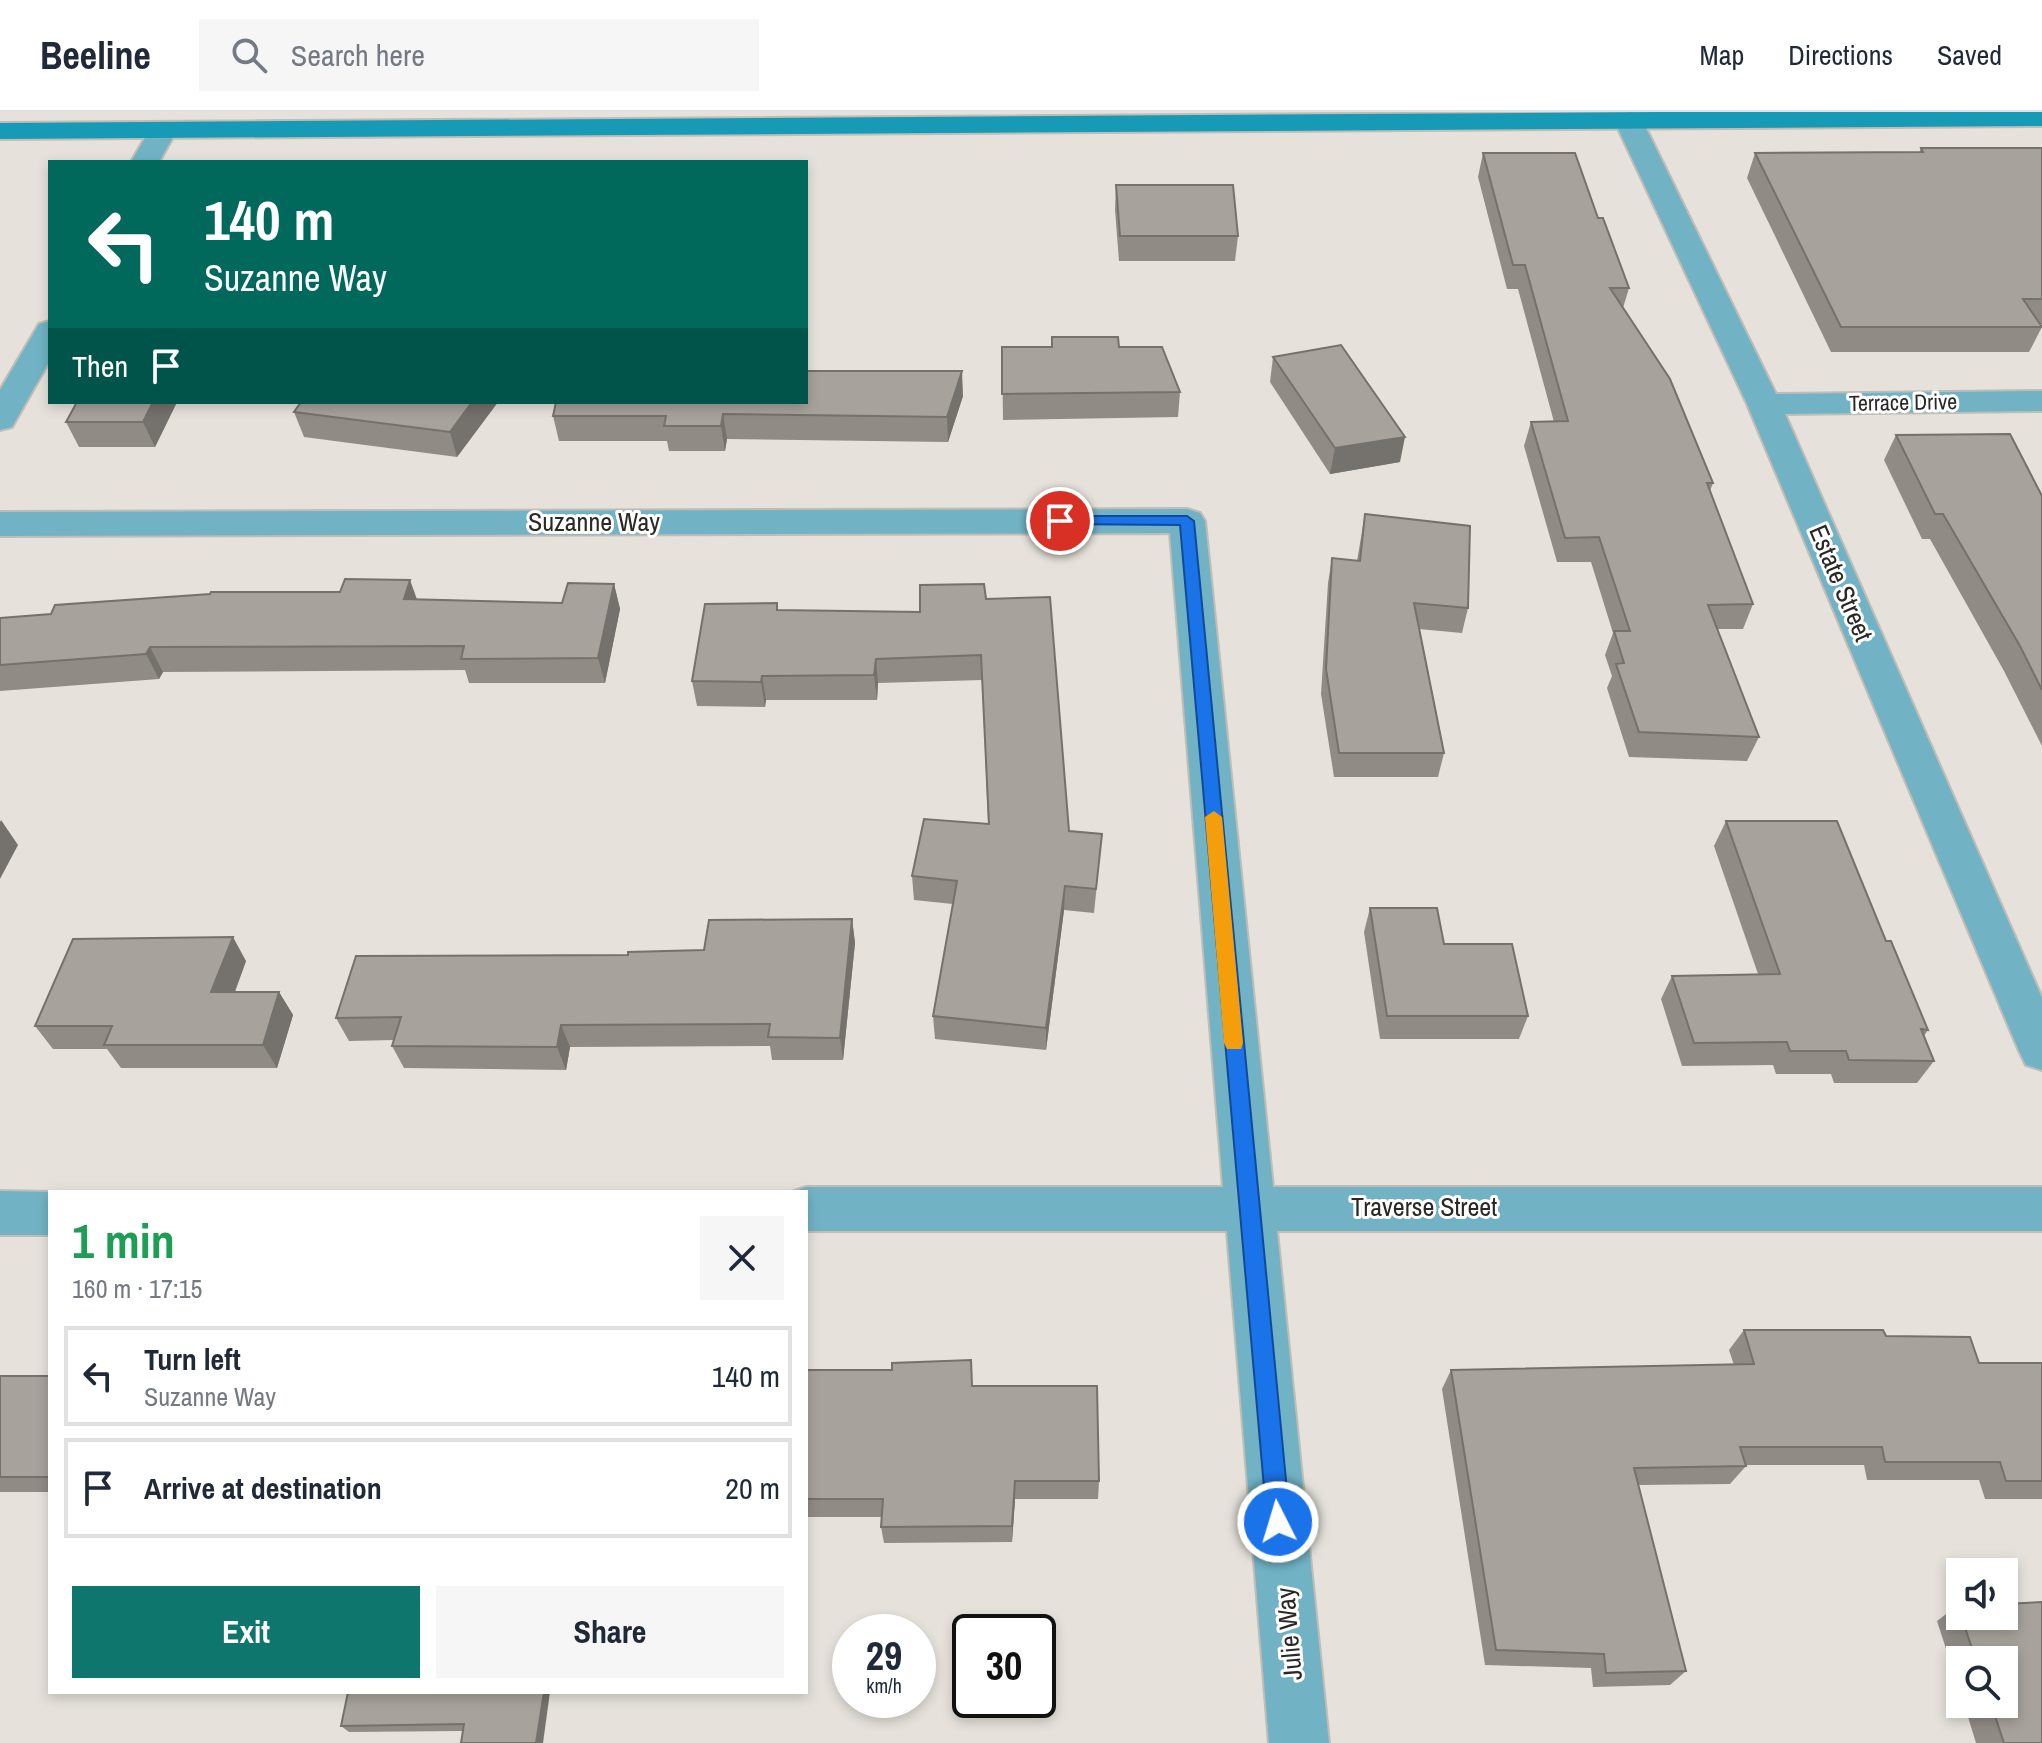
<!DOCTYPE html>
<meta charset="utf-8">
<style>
:root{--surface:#fff;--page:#f6f6f7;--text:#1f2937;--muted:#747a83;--line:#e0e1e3;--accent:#0f766e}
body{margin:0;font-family:"Archivo Narrow",sans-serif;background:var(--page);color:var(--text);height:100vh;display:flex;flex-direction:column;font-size:30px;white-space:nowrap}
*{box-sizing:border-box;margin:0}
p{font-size:26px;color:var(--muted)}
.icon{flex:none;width:44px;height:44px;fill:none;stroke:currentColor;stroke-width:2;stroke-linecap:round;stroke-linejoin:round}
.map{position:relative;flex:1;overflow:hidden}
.drawer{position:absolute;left:48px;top:1078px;width:760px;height:504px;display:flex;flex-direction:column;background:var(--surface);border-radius:0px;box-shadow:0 4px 12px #0003}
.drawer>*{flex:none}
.hud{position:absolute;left:48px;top:48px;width:760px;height:244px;border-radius:0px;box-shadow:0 4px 12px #0003;background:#00695c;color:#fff;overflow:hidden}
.buttons{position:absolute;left:1946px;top:1446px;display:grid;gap:16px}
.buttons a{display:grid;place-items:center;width:72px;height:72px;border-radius:0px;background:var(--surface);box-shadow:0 4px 12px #0003;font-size:40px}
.speed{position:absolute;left:832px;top:1502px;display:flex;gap:16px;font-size:40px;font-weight:700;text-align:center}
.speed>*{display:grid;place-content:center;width:104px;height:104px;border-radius:50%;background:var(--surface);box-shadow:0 4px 12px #0003;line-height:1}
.speed small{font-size:20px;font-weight:400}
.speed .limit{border:4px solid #111;border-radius:12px;background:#fff;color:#111}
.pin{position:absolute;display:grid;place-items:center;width:68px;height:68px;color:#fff;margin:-34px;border:4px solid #fff;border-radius:50%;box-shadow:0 2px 8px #0007}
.me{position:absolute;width:88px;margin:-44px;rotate:355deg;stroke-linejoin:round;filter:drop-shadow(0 0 6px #0008)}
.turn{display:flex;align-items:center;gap:28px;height:168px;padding:0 24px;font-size:36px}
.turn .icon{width:104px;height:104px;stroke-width:2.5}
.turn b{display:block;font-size:56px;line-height:68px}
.then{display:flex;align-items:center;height:76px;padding:0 24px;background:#0003;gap:16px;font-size:30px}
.round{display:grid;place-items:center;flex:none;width:84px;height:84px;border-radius:0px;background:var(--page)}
.headline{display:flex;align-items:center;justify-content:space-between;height:136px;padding:0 24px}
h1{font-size:48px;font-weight:800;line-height:60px;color:#1e9e55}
.cta{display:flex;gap:16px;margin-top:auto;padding:16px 24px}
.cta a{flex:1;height:92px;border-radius:0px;background:var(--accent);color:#fff;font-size:32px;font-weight:800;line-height:92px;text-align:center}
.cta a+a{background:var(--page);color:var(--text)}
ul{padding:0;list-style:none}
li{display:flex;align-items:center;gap:24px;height:100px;margin:0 16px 12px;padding:0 8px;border:4px solid var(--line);border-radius:0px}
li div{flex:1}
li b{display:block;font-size:30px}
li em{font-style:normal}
header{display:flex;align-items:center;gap:48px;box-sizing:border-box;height:112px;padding:0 40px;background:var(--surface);border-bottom:2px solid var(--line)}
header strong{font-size:38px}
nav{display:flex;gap:44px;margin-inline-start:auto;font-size:28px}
.search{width:560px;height:72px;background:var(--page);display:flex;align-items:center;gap:20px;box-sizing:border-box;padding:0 28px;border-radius:0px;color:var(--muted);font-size:30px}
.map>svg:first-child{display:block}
</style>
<header>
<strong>Beeline</strong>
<div class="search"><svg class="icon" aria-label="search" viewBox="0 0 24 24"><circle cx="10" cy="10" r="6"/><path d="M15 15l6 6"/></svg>Search here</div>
<nav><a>Map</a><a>Directions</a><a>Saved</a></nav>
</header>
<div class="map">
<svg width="2042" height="1631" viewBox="0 0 2042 1631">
<rect width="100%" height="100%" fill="#e6e2db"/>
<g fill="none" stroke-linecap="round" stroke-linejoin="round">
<!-- minor casing -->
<g stroke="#c0bdb7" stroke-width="4">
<g id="minor">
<polygon points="1630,0 1638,2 1642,8 1776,282 2042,279 2042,299 1785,302 2042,886 2042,958 2026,953 2019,939 1747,292 1614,8 1618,2"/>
<polygon points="163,10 173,12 177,18 159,50 131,50 153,12"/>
<polygon points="50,209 50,248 12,315 0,318 0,278 39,212"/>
<polygon points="1187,397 1200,401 1205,409 1273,1075 2042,1075 2042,1119 1277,1119 1329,1631 1269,1631 1227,1119 806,1119 806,1080 792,1080 806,1075 1223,1075 1170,421 0,424 0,400"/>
<polygon points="0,1079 53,1080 50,1080 50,1123 0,1123"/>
</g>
</g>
<!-- secondary casing -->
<g stroke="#c0bdb7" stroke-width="4">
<polygon id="secondary" points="1660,0 2042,0 2042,14 0,27 0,11"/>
</g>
<!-- minor -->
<use href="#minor" fill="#71b3c5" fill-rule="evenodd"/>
<!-- secondary -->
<use href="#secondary" fill="#169ab5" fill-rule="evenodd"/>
</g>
<!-- wall -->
<g fill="#908b85">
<polygon points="1921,36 2042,36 2042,212 2040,212 2042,215 2029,240 1831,240 1747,66 1755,41 1919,41"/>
<polygon points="1483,41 1598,106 1629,176 1623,196 1713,371 1710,379 1753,492 1743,517 1717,517 1759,625 1747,649 1629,645 1607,576 1612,564 1605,543 1613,521 1591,450 1557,450 1524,334 1531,310 1554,310 1518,177 1507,177 1478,65"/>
<polygon points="1116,73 1238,124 1235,149 1119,149 1115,98"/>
<polygon points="1002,235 1180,280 1178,305 1003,308"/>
<polygon points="1273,245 1400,350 1330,362 1270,270"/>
<polygon points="963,284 948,330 727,327 725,339 669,339 667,329 559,329 553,304"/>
<polygon points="77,290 177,290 155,335 79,335 66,310"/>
<polygon points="498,290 457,345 304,325 294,300"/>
<polygon points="1896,323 2042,384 2042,634 2004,559 1930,427 1922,427 1884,348"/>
<polygon points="1365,402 1468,496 1462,521 1419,517 1444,641 1438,665 1334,665 1321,582 1328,471 1332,446 1357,449"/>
<polygon points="614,472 620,497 605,571 469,571 465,558 163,560 159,567 0,579 0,506 417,487 562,491"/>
<polygon points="986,487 1069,719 1102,722 1094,801 1064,798 1046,938 935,927 933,904 953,792 914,788 912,764 988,712 982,568 878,571 877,588 766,588 765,595 697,594 692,569 777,491 778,498 920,500"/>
<polygon points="1726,709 1886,829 1928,918 1924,924 1934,949 1917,971 1834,971 1831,962 1776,962 1773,953 1682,954 1661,887 1672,864 1758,862 1714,734"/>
<polygon points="1370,796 1444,832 1528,904 1519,927 1380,927 1364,820"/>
<polygon points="852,807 855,831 843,948 772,948 770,934 570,935 566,958 404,956 392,934 394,928 349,929 336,906 628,843 704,838"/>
<polygon points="246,849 235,880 279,880 293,903 277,956 121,956 107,937 53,937 35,914"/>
<polygon points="1744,1218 1886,1224 1979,1251 2042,1251 2042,1387 1985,1387 1979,1368 1867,1368 1864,1353 1745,1353 1746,1354 1730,1372 1638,1373 1686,1559 1670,1573 1593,1575 1591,1556 1485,1553 1442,1277 1451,1258 1734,1253 1729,1238"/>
<polygon points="806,1258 973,1274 1099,1369 1098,1387 1015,1387 1012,1430 884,1431 881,1415 882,1405 806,1405"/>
<rect x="0" y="1264" width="50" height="116"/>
<polygon points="1958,1493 1960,1493 1960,1504 2004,1504 2042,1631 1976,1631 1964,1592 2004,1592 2004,1548 1960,1548 1960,1580 1937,1509"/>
<polygon points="550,1580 463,1619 349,1620 341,1614"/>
</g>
<!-- shaded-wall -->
<g fill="#75716c">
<polygon points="962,259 963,284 948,330 947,305"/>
<polygon points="153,290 177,290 155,335 143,310"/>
<polygon points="472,290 498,290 457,345 450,320"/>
<polygon points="723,302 727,327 725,339 721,314"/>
<polygon points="1405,325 1400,350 1330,362 1335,336"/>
<polygon points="410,468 419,493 404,487"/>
<polygon points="614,472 620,497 605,571 598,546"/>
<polygon points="150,535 163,560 159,567 146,542"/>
<polygon points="876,547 878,571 877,588 874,563"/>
<polygon points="762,564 766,588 765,595 761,570"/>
<polygon points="1,708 18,733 0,767 0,710"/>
<polygon points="1065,774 1064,798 1046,938 1046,916"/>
<polygon points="852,807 855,831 843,948 840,926"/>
<polygon points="233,825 246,849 226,903 211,880"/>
<polygon points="279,880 293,903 277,956 263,933"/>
<polygon points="561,913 570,935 566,958 557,935"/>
<polygon points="1015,1369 1015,1387 1012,1430 1012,1414"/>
<polygon points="544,1580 550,1580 543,1631 536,1631"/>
</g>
<!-- building -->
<g fill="#a7a29b" stroke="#75716c" stroke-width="2">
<polygon points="1921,36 2042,36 2042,187 2023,187 2042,215 1841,215 1755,41 1923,40"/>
<polygon points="1483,41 1575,41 1598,106 1603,106 1629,176 1610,176 1670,267 1713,371 1707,371 1753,492 1708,493 1759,625 1639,620 1616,552 1624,551 1614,519 1630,519 1599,425 1565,426 1531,310 1568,309 1525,153 1513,153"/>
<polygon points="1116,73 1233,73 1238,124 1120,124"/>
<polygon points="1052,225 1118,225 1119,235 1162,235 1180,280 1002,282 1002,235 1052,235"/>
<polygon points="1341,233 1405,325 1335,336 1273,245"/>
<polygon points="806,259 962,259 947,305 723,302 721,314 664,314 666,304 553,304 556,290 806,290"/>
<polygon points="77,290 153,290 143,310 66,310"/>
<polygon points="301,290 472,290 450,320 294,300"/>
<polygon points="2010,322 2042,384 2042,578 2020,534 1943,402 1935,402 1896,323"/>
<polygon points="1365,402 1470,414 1468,496 1414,491 1444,641 1339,641 1326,557 1332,446 1360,449"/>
<polygon points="345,467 410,468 404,487 562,491 568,471 614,472 598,546 461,547 464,534 150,535 146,542 0,553 0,506 51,502 55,493 210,482 211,480 340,480"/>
<polygon points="984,472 986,487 1050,485 1069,719 1102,722 1096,777 1065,774 1046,916 933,904 957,769 912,764 924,707 989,712 981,543 876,547 874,563 762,564 761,570 692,569 705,492 777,491 777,498 920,500 920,473"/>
<polygon points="1726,709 1837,709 1886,829 1891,829 1928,918 1921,917 1934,949 1849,948 1846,939 1790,939 1787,930 1694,931 1672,864 1780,862"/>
<polygon points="1370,796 1437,796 1444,832 1512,832 1528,904 1387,904"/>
<polygon points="852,807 840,926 768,925 770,912 561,913 557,935 392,934 401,905 336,906 356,844 628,843 628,840 704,838 709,808"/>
<polygon points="233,825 211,880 279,880 263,933 104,933 112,914 35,914 73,827"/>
<polygon points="1744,1218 1883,1218 1886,1224 1970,1225 1979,1251 2042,1251 2042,1369 2006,1369 2000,1350 1885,1350 1882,1335 1740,1335 1746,1354 1634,1356 1686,1559 1606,1561 1604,1542 1496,1538 1451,1258 1754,1252"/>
<polygon points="971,1248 972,1274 1097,1274 1099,1369 1015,1369 1012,1414 881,1415 883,1387 806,1387 806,1258 892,1258 892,1251"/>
<rect x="0" y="1264" width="50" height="101"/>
<polygon points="2042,1490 2042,1631 2004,1631 1991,1592 2004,1592 2004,1548 1976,1548 1961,1504 2004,1504 2004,1492"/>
<polygon points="348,1580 544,1580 536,1631 461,1631 464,1612 341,1614"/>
</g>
<!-- route -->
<polygon fill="#1a73e8" stroke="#114b97" stroke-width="2" points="1060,404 1187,404 1194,409 1290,1410 1286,1418 1278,1422 1270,1418 1267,1410 1180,413 1055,412 1052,409"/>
<!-- slow -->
<polygon fill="#f59e0b" points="1214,699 1222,705 1243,931 1241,937 1227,937 1224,931 1205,705"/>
<g text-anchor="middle" stroke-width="6" stroke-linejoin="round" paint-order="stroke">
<!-- far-street labels -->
<g font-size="22" fill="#2a2825" stroke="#fff">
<text transform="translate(1903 290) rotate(-1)" y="8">Terrace Drive</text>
</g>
<!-- street labels -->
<g font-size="26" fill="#2a2825" stroke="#fff">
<text x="594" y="419">Suzanne Way</text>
<text transform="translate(1841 471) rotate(67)" y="9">Estate Street</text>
<text x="1424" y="1104">Traverse Street</text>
<text transform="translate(1289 1522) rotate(-95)" y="9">Julie Way</text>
</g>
</g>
</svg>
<div class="buttons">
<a><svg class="icon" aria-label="sound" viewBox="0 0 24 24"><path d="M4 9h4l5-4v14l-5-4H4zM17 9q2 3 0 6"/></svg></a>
<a><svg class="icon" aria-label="search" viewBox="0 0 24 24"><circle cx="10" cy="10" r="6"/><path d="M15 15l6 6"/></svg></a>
</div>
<div class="speed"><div>29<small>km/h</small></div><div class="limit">30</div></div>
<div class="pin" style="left:1060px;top:409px;background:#d93025"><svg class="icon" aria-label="arrive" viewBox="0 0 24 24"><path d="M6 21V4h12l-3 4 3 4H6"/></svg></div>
<svg class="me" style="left:1278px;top:1410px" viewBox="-20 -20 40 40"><circle r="17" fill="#1a73e8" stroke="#fff" stroke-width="3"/><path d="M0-11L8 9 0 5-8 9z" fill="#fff"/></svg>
<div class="hud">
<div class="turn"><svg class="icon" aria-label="left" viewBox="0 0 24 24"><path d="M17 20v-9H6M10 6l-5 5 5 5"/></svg><div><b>140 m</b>Suzanne Way</div></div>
<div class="then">Then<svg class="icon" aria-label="arrive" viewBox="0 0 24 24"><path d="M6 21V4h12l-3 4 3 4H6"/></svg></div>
</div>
<section class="drawer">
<div class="headline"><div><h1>1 min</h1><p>160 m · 17:15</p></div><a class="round"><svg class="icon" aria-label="close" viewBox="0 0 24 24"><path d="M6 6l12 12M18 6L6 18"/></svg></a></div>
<ul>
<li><svg class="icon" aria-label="left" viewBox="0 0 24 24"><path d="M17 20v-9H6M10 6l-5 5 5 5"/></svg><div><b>Turn left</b><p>Suzanne Way</p></div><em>140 m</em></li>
<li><svg class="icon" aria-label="arrive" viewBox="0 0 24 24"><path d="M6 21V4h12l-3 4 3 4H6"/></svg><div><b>Arrive at destination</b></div><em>20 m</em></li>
</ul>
<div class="cta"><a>Exit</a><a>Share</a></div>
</section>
</div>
